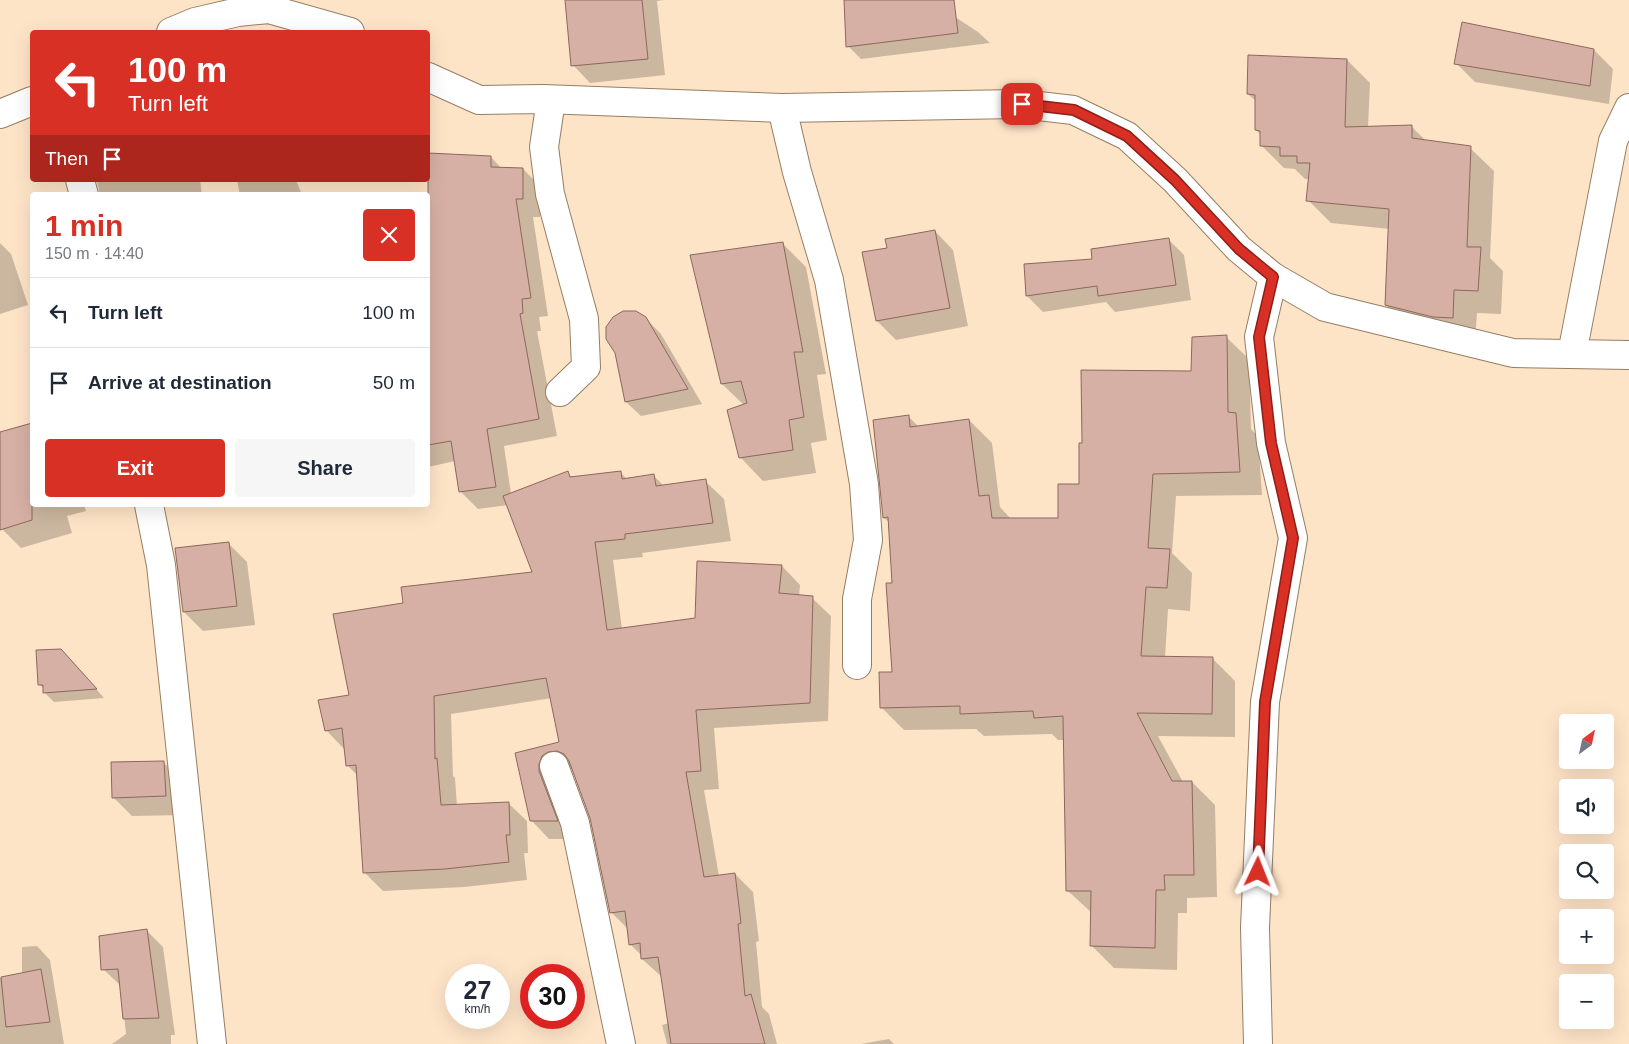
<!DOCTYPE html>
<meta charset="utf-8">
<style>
:root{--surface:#fff;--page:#f6f6f7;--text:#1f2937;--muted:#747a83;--line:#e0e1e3;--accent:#d93025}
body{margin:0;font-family:Arial,sans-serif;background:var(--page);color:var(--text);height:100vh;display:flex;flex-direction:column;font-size:19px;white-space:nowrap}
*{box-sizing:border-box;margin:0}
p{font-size:16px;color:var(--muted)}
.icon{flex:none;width:28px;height:28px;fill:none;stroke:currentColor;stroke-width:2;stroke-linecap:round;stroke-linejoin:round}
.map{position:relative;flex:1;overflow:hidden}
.drawer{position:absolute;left:30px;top:192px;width:400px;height:315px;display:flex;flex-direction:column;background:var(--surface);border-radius:5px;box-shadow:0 5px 20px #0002}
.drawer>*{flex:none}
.top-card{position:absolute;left:30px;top:30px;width:400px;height:152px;border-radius:5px;box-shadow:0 5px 20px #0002;background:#d93025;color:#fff;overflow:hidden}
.needle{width:32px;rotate:33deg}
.tools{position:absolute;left:1559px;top:714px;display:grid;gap:10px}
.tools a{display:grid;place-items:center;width:55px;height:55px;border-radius:5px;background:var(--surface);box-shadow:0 5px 20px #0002;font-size:25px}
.speed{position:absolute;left:445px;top:964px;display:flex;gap:10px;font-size:25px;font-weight:700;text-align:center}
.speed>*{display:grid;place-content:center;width:65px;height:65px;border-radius:50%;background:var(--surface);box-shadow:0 5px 20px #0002;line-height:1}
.speed small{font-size:12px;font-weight:400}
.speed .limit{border:8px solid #d22;background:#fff;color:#111}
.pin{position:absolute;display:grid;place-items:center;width:42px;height:42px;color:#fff;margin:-21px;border-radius:10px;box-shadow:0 2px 8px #0006}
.me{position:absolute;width:55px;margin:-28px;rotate:2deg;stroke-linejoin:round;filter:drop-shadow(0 0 4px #0008)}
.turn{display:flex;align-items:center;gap:18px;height:105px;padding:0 15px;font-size:22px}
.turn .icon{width:65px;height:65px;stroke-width:2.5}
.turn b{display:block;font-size:35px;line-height:42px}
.then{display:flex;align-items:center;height:48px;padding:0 15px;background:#0003;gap:10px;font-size:19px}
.round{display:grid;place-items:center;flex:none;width:52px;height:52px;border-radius:5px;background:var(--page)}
.head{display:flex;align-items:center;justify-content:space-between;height:85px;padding:0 15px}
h1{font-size:30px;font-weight:800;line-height:38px;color:var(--accent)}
.primary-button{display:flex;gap:10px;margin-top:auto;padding:10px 15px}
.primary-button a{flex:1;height:58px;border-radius:5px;background:var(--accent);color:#fff;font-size:20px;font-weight:800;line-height:58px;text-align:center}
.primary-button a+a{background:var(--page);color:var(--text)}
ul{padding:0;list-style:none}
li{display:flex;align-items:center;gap:15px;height:70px;padding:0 15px;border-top:1px solid var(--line)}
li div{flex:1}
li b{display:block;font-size:19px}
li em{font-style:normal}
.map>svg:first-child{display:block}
</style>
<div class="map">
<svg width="1629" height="1044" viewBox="0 0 1629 1044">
<rect width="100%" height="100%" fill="#fee4c7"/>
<!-- shadow -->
<g fill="#0003">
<polygon points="566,0 664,0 657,1 665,75 590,83 573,65"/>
<polygon points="846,0 929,0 978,32 990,43 861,59 848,46"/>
<polygon points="1594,50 1613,69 1609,104 1475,82 1456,63"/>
<polygon points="1347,60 1370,83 1368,127 1411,126 1427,142 1470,148 1494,171 1490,258 1503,271 1501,314 1477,313 1475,341 1409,328 1386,305 1390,229 1331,223 1308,200 1310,179 1305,179 1295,169 1284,168 1261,145 1261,135 1256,130 1257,102 1248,94"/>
<polygon points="491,157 502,169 523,169 541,187 540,217 533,217 548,316 539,317 541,331 537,331 557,436 504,446 511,494 567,473 573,478 620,472 627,479 654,476 664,486 705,481 724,499 731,541 642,553 643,557 613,560 622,629 696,619 782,566 800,585 799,596 812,598 831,616 828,721 714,728 719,789 704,790 719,876 735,874 753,892 759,941 756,942 762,1007 769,1014 777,1044 667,1044 662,1025 669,1023 662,977 642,959 642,956 630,944 629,930 611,912 591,817 573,769 567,769 575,839 549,839 531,820 516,754 561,743 552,698 451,714 453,776 455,778 457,806 508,803 527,821 528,853 524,853 527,880 464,887 383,891 365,873 358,776 348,766 344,749 326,730 350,696 404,604 534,573 508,505 478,509 460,491 455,461 428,467 428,250 432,249"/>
<polygon points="97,180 200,180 202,195 100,195"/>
<polygon points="237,180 296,180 302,195 240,195"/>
<polygon points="935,231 953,250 968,326 896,340 877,321 888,249"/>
<polygon points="1168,239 1184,255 1191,300 1115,312 1106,302 1043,312 1027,296 1094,261"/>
<polygon points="0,243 11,254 28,305 0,314"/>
<polygon points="782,243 806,267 826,374 817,375 827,440 811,443 816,473 763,481 740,457 744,405 722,384"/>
<polygon points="645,318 661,334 702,404 641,416 626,402"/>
<polygon points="1226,337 1249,359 1251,429 1258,437 1262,495 1176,496 1172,553 1192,573 1190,611 1168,609 1165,657 1212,658 1235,681 1235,737 1158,736 1183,782 1192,782 1215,805 1217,897 1187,898 1187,913 1178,913 1177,970 1114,968 1091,945 1092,913 1068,891 1065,740 1058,740 1052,734 984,736 976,729 904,730 881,707 894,673 893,584 890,523 884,518 909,417 919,427 969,420 992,443 1000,507 1011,519 1060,520 1080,485"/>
<polygon points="32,424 32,505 84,505 86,511 67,516 72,533 21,548 2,529 0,521 0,434"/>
<polygon points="228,543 247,562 255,625 203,631 184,612"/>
<polygon points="71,660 104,698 54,702 45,693 44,689 39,684"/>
<polygon points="164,763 183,782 184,815 132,816 113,797"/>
<polygon points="147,931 163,947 175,1035 171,1035 171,1044 112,1044 126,1034 121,986 103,969"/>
<polygon points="37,946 50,960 64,1044 0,1044 0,978 22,974 22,947"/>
<polygon points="889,1039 894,1044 861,1044"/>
</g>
<!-- building -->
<g fill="#d6b0a4" stroke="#8b685d">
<polygon points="565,0 642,0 648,59 571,66"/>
<polygon points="844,0 954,0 958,33 846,47"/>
<polygon points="1462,22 1594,49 1590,86 1454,64"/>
<polygon points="1248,55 1347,59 1345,127 1412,125 1412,138 1471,146 1467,247 1481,247 1478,291 1454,290 1453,318 1433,317 1385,305 1389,209 1306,201 1310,163 1297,163 1297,156 1280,156 1280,147 1260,146 1260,131 1255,130 1255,95 1247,94"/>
<polygon points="428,153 491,156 491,167 523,168 523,199 516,199 531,298 522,299 523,313 520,314 539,419 487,429 496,487 459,492 451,441 428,445"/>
<polygon points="935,230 950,308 876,321 862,252 887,248 885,239"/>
<polygon points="1169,238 1176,285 1098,296 1097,286 1026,296 1024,264 1092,259 1091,249"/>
<polygon points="783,242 803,352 794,352 804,417 789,420 793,450 739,458 727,410 747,403 741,381 721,384 690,255"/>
<polygon points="623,311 636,311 646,317 688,389 625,402 615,353 606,339 606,327 613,317"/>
<polygon points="1227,335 1228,412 1236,413 1240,472 1153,474 1148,548 1170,549 1167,588 1146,587 1141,656 1213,657 1212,714 1137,713 1172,781 1192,781 1194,875 1164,875 1165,890 1156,890 1155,948 1090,946 1091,891 1066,891 1063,716 1034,718 1033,711 960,714 960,706 880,708 879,672 892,672 886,583 892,583 888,517 883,518 873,420 909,415 910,427 969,419 979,496 989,495 992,518 1058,518 1058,484 1079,484 1079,443 1082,443 1081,370 1191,371 1192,337"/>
<polygon points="32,423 32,520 0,530 0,432"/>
<polygon points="568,471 570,477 621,471 622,479 654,474 656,486 706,479 713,523 625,534 625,539 595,542 607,630 695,618 697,561 782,565 779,593 813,596 810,703 696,710 701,771 686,772 704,877 735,873 741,923 738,924 745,996 751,994 765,1044 671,1044 658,957 641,959 640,943 629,945 625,911 610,913 590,818 569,761 564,754 557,751 548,752 542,756 539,764 539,771 558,821 530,821 515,753 559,742 546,678 434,696 435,759 437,758 441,805 509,802 510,835 506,835 509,862 445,869 363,873 356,765 346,766 342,728 325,731 318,700 349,695 333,614 403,603 401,587 532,572 503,496"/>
<polygon points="229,542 237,606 183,612 175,548"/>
<polygon points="61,649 97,689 43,693 43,685 38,685 36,650"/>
<polygon points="164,761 166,796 112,798 111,762"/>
<polygon points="147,929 159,1018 123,1019 118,969 101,970 99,936"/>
<polygon points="41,969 50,1022 6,1027 1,977"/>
</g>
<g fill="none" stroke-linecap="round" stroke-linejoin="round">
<!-- minor casing -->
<g stroke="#967e63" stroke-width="30">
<g id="minor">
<polyline points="171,32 195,22 238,12 269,9 350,32"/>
<polyline points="428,77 479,100 543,99 782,108 1022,104 1073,110 1127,136 1175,180 1239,249 1273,277 1325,307 1513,353 1629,355"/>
<polyline points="551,100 544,147 550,194 584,319 586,367 560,392"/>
<polyline points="782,108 797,172 829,280 864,484 868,540 857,599 857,665"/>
<polyline points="0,114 32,101"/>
<polyline points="80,180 84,195"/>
<polyline points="1572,354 1613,141 1629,108"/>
<polyline points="149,505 161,565 212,1044"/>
<polyline points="554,766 575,823 621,1044"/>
<polyline points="1258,1044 1255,928 1265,702 1293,538 1271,443 1259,337 1273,277"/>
</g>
</g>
<!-- minor -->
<use href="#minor" stroke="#fff" stroke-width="28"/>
</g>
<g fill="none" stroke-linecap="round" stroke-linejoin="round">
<!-- route casing -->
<g stroke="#8d1f18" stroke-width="12">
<polyline id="route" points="1022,104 1074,110 1127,136 1175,180 1239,249 1273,277 1259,337 1271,443 1293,538 1265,702 1258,872"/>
</g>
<!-- route -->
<use href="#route" stroke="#d93025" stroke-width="9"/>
</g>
</svg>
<div class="tools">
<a><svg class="needle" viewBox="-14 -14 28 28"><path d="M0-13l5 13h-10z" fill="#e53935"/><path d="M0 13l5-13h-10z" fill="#747a83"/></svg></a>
<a><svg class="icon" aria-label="sound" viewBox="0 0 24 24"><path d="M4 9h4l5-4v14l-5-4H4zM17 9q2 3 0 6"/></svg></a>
<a><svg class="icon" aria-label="search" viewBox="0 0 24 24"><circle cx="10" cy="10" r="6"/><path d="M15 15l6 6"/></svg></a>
<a>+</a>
<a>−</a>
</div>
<div class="speed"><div>27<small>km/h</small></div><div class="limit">30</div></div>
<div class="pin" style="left:1022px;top:104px;background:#d93025"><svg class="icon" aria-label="arrive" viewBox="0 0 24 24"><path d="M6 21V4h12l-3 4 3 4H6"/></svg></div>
<svg class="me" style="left:1258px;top:872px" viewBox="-20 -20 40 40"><path d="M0-17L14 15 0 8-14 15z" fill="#d93025" stroke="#fff" stroke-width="4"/></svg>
<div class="top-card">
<div class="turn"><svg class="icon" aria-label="left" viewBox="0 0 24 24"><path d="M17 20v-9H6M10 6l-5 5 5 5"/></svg><div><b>100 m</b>Turn left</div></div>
<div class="then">Then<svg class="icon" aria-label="arrive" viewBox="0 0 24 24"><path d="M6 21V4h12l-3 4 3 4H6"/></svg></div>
</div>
<section class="drawer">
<div class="head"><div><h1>1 min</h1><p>150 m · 14:40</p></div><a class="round" style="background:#d93025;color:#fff"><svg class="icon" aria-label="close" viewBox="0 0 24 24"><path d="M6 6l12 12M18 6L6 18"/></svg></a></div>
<ul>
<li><svg class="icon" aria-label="left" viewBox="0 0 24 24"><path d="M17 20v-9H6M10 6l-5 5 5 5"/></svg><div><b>Turn left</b></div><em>100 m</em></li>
<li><svg class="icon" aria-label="arrive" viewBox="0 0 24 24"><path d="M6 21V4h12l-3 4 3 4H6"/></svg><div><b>Arrive at destination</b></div><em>50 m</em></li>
</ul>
<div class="primary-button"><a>Exit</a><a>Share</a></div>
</section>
</div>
